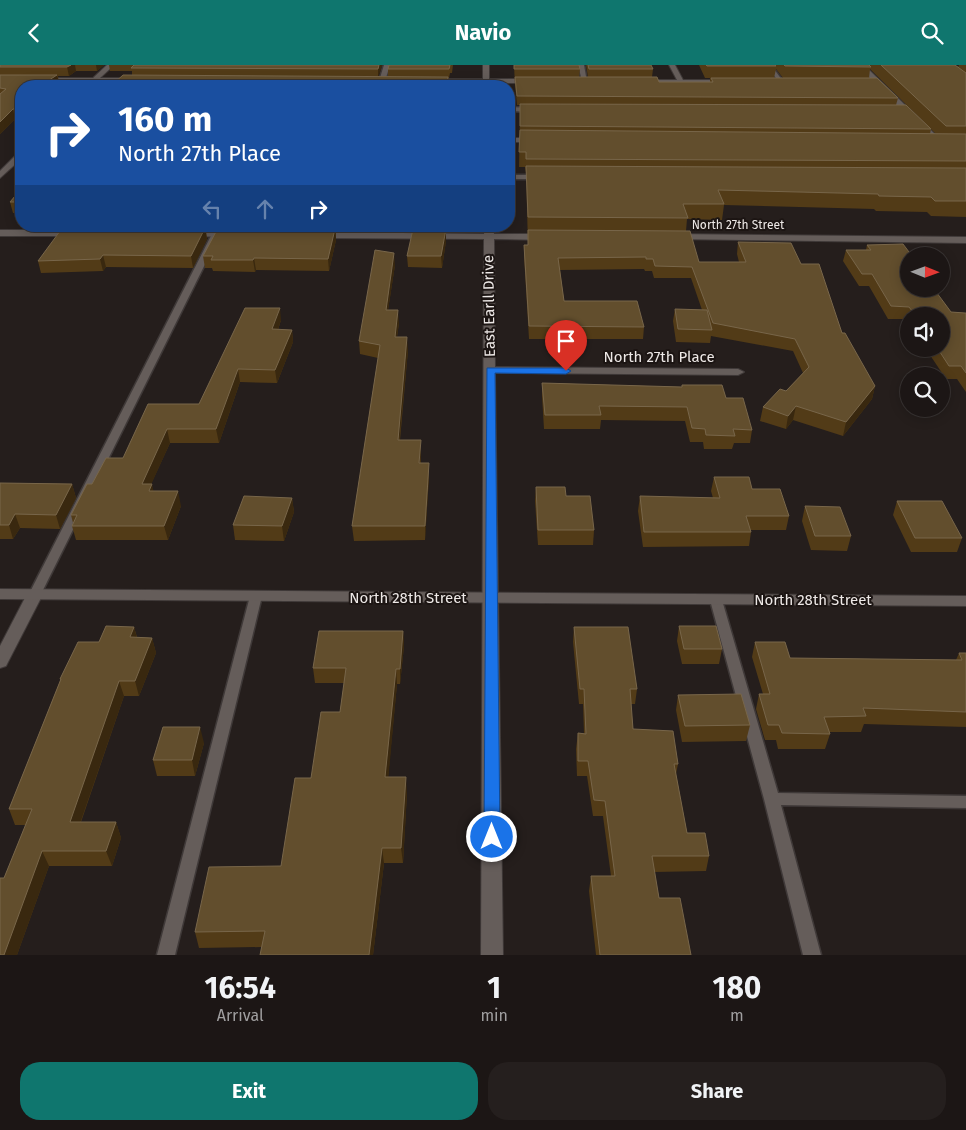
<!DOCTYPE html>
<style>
:root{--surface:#1c1615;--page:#251f1e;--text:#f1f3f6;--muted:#a09fa0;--line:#3a3534;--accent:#0f766e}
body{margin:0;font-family:"Fira Sans",sans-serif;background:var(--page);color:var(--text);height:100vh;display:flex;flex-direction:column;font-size:19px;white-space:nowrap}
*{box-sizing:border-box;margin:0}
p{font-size:16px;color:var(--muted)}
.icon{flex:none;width:28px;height:28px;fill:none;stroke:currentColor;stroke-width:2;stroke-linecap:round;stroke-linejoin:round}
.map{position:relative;height:890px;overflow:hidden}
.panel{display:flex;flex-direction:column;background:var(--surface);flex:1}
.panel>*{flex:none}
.hud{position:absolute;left:15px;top:15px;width:500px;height:152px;border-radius:20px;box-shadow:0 2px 12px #0003,0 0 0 1px var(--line);background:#1a4fa0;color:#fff;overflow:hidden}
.needle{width:32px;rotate:91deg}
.tools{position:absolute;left:900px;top:182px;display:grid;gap:10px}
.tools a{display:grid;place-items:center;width:50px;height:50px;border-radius:50%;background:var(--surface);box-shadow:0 2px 12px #0003,0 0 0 1px var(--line);font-size:25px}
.pin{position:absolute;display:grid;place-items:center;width:42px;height:42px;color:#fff;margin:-51px -21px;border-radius:50% 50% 50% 0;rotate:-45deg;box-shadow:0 0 5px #0007}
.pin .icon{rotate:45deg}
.me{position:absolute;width:55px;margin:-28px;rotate:0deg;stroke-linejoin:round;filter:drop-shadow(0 0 4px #0008)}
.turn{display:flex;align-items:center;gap:18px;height:105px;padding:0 20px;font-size:22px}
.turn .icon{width:65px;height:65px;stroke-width:2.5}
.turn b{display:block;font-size:35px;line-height:42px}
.lanes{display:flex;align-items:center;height:48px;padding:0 20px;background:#0003;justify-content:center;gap:25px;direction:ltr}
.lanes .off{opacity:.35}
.eta{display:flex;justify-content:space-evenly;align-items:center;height:85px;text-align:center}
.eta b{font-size:30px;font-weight:700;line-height:35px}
.button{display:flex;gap:10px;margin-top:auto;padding:10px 20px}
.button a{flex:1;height:58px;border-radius:20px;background:var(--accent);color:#fff;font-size:20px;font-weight:700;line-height:58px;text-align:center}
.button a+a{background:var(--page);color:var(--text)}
header{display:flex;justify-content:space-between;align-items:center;height:65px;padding:0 20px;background:var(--accent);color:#fff;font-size:22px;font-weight:700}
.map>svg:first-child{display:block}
</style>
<header><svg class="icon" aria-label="back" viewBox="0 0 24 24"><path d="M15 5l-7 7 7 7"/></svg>Navio<svg class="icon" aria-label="search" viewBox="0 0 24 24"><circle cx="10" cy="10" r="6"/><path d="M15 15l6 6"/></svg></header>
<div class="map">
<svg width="966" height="890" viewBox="0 0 966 890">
<rect width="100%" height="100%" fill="#251e1c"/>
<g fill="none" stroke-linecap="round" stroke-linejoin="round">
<!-- service casing -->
<g stroke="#3f3938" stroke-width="3">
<g id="service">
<polygon points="384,0 390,0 385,16 382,18 379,16"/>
<polygon points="578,0 584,0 587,17 582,16"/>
<polygon points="765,0 771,0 785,19 781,19"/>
<polygon points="509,42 534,43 537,45 534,47 509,46"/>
<polygon points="509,110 539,110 542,112 539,114 509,114"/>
<polygon points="216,161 224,161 41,529 39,532 31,532 29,529"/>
<polygon points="256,527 260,528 262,531 175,890 157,890 250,531 252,528"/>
<polygon points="716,531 720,532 722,535 778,728 966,731 966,743 781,740 821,890 803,890 764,734 710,535 712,532"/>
</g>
</g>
<!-- minor casing -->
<g stroke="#3f3938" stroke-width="2">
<g id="minor">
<polygon points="107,0 114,0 100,13 137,13 140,15 137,17 96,17 91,20 88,17 41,17 38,15 41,13 93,13"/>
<polygon points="483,0 489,0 489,14 532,14 535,16 532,18 489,18 489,21 483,21 483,18 431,18 428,16 431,14 483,14"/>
<polygon points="669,0 675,0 683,15 727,15 730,17 727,19 641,19 638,17 641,15 677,15"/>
<polygon points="857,0 864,0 942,76 942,80 936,80"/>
<polygon points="509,73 538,73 542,75 538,77 509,77"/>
<polygon points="18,88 21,88 21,94 0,113 0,106"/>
<polygon points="485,161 493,161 494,169 547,169 552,172 547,175 494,174 495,302 738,304 744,307 738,310 495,308 503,890 481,890 484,174 318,173 313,170 318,167 484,169"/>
<polygon points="0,165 77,165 82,168 77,171 0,171"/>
<polygon points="188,166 232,166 237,169 232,172 185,171 185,167"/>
<polygon points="673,169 966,172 966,178 670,174 668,172"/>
<polygon points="35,524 40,525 43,529 8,597 6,601 0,603 0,581 27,529 30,525"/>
</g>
</g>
<!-- tertiary casing -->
<g stroke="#3f3938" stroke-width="2">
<polygon id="tertiary" points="0,524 966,531 966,541 0,534"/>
</g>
<!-- service -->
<use href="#service" fill="#655d5a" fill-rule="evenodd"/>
<!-- minor -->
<use href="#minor" fill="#655d5a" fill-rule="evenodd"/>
<!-- tertiary -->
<use href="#tertiary" fill="#655d5a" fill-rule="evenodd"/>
</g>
<!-- wall -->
<g fill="#523b17" fill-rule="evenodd">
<polygon points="0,0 104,0 97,6 76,6 69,11 58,11 59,19 21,21 18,54 15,54 0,69"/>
<polygon points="109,0 382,0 378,11 388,12 388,4 389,0 453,0 452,8 450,8 449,13 448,13 448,21 111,21 132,10 132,6 110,6"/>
<path d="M514,0L580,4L579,12H588L586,0H651L653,4L652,12L659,17H710V13H705L699,0H955L958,2L959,0H966V152L931,151L927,147L876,146L874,144L724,140L722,155L687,154L686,166L699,197H739L737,189L738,177L801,199L875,321L872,334L843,371L793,355L786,364L760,356L763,342L786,326L803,308L793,286L711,271L710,278L676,277L673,256L675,244L702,245L691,213H654L652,206H645L644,204L560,205L564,236L644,262L643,274H529L524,191V180H528L526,108L525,102H519L520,40H517L515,21ZM776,4L783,13H774ZM870,4L936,69H930L931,64L896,40L898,33L869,13Z"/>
<polygon points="21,124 21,148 13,148 10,137"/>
<polygon points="72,161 214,161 212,165 206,165 207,174 193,203 106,202 103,206 41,208 38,196 72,162"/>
<polygon points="224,161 339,161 338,166 336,166 336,175 329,206 256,205 255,207 213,206 212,203 205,203 203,191 224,163"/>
<polygon points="415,161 449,161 448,167 446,167 446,176 442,203 408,202 407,191 415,164"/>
<polygon points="867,180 951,247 966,248 966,327 957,314 946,314 926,284 941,284 941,251 909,251 909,258 906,254 888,254 869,221 859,221 843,196 846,185 866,185"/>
<polygon points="395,200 388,245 399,258 397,272 408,285 400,375 421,389 421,398 429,412 425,475 354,476 352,461 378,293 360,289 359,276"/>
<polygon points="281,255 278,265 292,265 293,277 277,318 240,317 219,378 170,378 151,419 153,426 181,441 168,475 76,475 72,461 73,458 71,450 92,419 123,393 199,339"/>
<polygon points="542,318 682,322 682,320 726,333 752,365 750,378 734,378 732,384 704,384 703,377 690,377 685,356 601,355 600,364 544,364 542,331"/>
<polygon points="714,412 752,424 789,451 786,465 751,465 751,467 749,481 643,482 638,446 640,431 713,433 711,426"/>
<polygon points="0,418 72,419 76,433 60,464 20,463 13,474 0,474"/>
<polygon points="536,422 566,431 594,465 593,480 538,480 535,436"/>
<polygon points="292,433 294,447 284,476 235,475 233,460"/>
<polygon points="897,436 962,473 957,487 911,487 893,450"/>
<polygon points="805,441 851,471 847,486 811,485 802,456"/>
<polygon points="679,561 722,584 719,599 682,599 677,576"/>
<polygon points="134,562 137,572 152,573 156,588 139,631 124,631 81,757 116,757 121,773 112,801 49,801 17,890 0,890 4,813 26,760 15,760 9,744 60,616 60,614 99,577"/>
<polygon points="574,562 637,624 635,639 631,639 633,664 678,699 676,709 687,768 709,791 706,806 654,807 659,833 691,890 596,890 589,826 591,811 611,811 603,751 593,751 587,711 577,711 576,684 578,668 584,668 583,639 579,639 573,577"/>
<polygon points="403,566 404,581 400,619 397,619 388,712 407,728 403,798 384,798 373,890 260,890 262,882 199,883 195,867 281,801 311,713 340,647 344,618 315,618 313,603"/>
<polygon points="755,577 790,593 956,595 959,588 966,588 966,662 864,659 861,667 829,667 830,669 825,684 778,684 776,675 765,675 756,644 759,629 763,629 752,592"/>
<polygon points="678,630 750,660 746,676 682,677 676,645"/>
<polygon points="204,678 195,711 157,711 153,695"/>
</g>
<!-- shaded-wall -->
<g fill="#39280f">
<polygon points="71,0 75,0 76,6 69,11 67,2"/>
<polygon points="96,0 104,0 97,6"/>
<polygon points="379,0 382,0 378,13 378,4"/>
<polygon points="57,10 59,19 56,21 40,21"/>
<polygon points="21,39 21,50 18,54 15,44"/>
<polygon points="13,44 15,54 0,69 0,57"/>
<polygon points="205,163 207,174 193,203 191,191"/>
<polygon points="335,164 336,175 329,206 328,194"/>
<polygon points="446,164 446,176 442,203 441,191"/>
<polygon points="394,188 395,200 386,258 386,245"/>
<polygon points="103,190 106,202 103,206 100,194"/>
<polygon points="254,193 256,205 255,207 253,195"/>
<polygon points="280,243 281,255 274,277 272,264"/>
<polygon points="398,245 399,258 395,285 395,272"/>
<polygon points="292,265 293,277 277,318 275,305"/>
<polygon points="407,272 408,285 398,389 398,375"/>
<polygon points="238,304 240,317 219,378 216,364"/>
<polygon points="875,321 872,334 843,371 846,357"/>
<polygon points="796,341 793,355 786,364 788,351"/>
<polygon points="167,364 170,378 145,433 142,419"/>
<polygon points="421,375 421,389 419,412 419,398"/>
<polygon points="429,398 429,412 425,475 425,461"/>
<polygon points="72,419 76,433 60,464 56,450"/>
<polygon points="152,419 155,433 149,426"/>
<polygon points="178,426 181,441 168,475 164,461"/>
<polygon points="292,433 294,447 284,476 282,461"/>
<polygon points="15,449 20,463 13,474 9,460"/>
<polygon points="134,562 138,577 130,572"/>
<polygon points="403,566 404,581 400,619 400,604"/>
<polygon points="152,573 156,588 139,631 135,616"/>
<polygon points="396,604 397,619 387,728 385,712"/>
<polygon points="119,616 124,631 75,773 70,757"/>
<polygon points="200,662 204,678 195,711 192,695"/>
<polygon points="406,712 407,728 403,798 401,783"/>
<polygon points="116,757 121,773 112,801 106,786"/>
<polygon points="382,783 384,798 373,890 369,890"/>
<polygon points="42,786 49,801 17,890 4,890"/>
</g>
<!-- building -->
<g fill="#624e2d" stroke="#78664a">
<polygon points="0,0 71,0 67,2 0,2"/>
<polygon points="134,0 379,0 378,4 131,3"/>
<polygon points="389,0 450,0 449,4 388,4"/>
<polygon points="514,0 579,0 580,4 514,4"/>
<polygon points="588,0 651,0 653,4 589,4"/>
<polygon points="706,0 775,0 776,1 707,1"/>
<polygon points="784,0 869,0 871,2 785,1"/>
<polygon points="881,0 955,0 966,8 966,61 946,61"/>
<polygon points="0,10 57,10 40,21 21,21 21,39 15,44 13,44 0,57 0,29 6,24 0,23"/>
<polygon points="123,10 448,12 447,21 111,21"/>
<polygon points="515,12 657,12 659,17 713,17 711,13 877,13 898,33 517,31"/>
<polygon points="520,39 906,40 931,64 520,61"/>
<polygon points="520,65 966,69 966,96 526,94 526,87 519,87"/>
<polygon points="526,101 966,103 966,136 935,136 931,132 879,131 878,129 718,125 724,139 683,139 688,153 528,152"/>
<polygon points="21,124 21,137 10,137"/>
<polygon points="63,162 205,163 191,191 103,190 100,194 38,196"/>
<polygon points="218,163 335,164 328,194 254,193 253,195 211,195 213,191 203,191"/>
<polygon points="413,164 446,164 441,191 407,191"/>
<polygon points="528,165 690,166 699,197 746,197 738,177 791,178 801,199 819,199 842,268 845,268 875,321 846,357 796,341 788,351 763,342 780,324 786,326 809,302 795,274 713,258 692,202 655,201 653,194 646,194 646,192 558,193 564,236 637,236 644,262 529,261 524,180 528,180"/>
<polygon points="903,179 912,191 909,191 909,224 934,224 951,247 965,248 966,248 966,308 961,301 949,301 938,284 941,284 941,251 916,251 909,242 891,241 872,209 862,209 846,185 871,185 867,180"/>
<polygon points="375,185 394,188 386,245 398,245 395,272 407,272 398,375 421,375 419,398 429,398 425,461 352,461 380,280 359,276"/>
<polygon points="245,243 280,243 272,264 292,265 275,305 238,304 216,364 167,364 142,419 152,419 149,426 178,426 164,461 72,461 77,450 71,450 87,419 92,419 106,393 123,393 148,339 199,339"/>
<polygon points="675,244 707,245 712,265 678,264"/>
<polygon points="542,318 682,322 682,320 722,320 726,333 743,333 752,365 733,364 735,371 706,370 705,364 692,363 687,342 599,341 601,350 545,350"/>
<polygon points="714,412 749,412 752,424 780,424 789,451 746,451 751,467 644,467 640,431 720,433"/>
<polygon points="0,418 72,419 56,450 15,449 9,460 0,460"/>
<polygon points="536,422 565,422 566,431 590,431 594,465 538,465"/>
<polygon points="244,431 292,433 282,461 233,460"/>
<polygon points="897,436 942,436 962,473 915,473"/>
<polygon points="805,441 840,442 851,471 815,471"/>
<polygon points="106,561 134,562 130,572 152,573 135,616 119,616 70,757 116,757 106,786 42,786 4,890 0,890 0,813 4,813 32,744 9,744 61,614 60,614 78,577 99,577"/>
<polygon points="679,561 716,561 722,584 684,584"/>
<polygon points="574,562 628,562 637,624 630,624 633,664 673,666 678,699 674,699 687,768 705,768 709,791 652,791 659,833 680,833 691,890 600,890 591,811 615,811 605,736 594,735 588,696 578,696 578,668 586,669 584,624 580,624"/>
<polygon points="319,566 403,566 400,604 396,604 385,712 406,712 401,783 382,783 369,890 260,890 265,866 195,867 209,802 281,801 295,713 311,713 321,647 340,647 346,603 313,603"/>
<polygon points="755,577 785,577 790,593 962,595 959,588 966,588 966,647 863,643 866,651 824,652 830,669 782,668 779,660 768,660 759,629 770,629"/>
<polygon points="741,629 750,660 685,661 678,630"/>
<polygon points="163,662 200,662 192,695 153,695"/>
</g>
<!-- route -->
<polygon fill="#1a73e8" stroke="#114b97" points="487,303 566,303 571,306 566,309 495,308 500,772 497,777 492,779 486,777 484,772"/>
<g text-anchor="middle" stroke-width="4" stroke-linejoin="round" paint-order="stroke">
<!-- far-street labels -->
<g font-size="12" fill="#ede8e6" stroke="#1c1513">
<text x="738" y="164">North 27th Street</text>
</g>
<!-- street labels -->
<g font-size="15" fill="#ede8e6" stroke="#1c1513">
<text transform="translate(489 241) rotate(-91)" y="5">East Earll Drive</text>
<text x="659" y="297">North 27th Place</text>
<text x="408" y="538">North 28th Street</text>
<text x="813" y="540">North 28th Street</text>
</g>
</g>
</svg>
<div class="tools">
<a><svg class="needle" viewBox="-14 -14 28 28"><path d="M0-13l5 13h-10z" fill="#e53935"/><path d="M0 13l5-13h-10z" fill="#a09fa0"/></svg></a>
<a><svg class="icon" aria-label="sound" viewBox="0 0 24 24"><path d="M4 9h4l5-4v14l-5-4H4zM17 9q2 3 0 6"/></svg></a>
<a><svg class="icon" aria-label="search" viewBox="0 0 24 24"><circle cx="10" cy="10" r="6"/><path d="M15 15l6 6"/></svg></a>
</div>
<div class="pin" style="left:566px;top:306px;background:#d93025"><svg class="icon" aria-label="arrive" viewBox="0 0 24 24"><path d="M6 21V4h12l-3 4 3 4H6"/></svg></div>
<svg class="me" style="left:492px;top:772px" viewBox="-20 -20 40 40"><circle r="17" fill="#1a73e8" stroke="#fff" stroke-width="3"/><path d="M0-11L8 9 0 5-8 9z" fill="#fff"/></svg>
<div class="hud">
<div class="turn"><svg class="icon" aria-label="right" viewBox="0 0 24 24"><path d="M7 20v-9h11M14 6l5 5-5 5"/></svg><div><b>160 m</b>North 27th Place</div></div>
<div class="lanes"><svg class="icon off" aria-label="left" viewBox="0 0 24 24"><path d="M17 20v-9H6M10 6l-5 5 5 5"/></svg><svg class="icon off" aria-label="ahead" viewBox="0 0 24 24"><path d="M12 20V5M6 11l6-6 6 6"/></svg><svg class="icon" aria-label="right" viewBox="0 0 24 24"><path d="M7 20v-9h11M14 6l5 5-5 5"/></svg></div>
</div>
</div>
<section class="panel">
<div class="eta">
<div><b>16:54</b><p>Arrival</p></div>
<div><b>1</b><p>min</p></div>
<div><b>180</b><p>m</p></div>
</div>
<div class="button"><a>Exit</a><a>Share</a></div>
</section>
